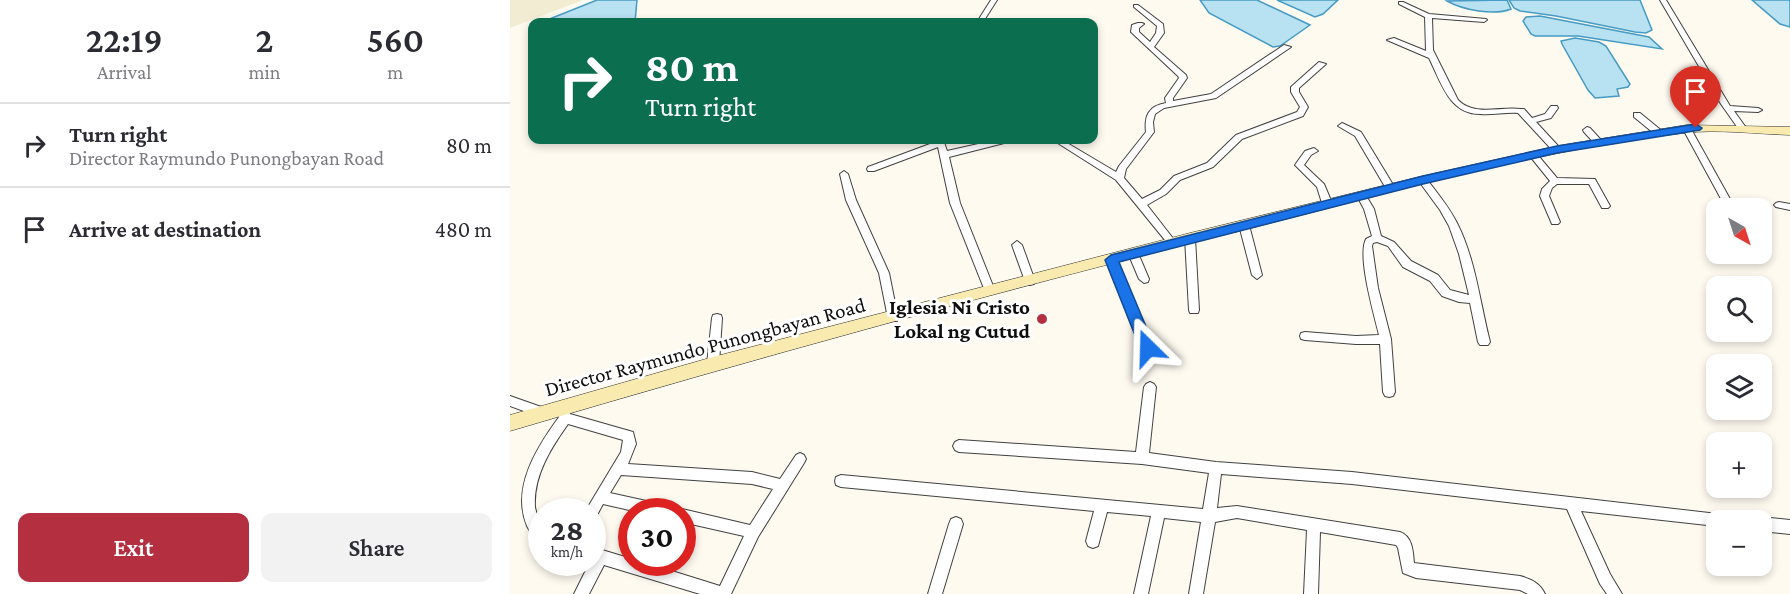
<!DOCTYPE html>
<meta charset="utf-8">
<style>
:root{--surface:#fff;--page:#f2f2f3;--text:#2b2b33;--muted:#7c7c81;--line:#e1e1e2;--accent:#b43041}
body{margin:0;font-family:"Crimson Pro",serif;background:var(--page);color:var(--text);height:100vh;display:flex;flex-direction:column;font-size:22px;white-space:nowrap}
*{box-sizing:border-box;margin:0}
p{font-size:20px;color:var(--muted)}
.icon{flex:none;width:33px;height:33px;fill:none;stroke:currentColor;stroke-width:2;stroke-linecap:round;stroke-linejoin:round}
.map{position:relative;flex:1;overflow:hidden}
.sheet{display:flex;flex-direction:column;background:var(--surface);width:510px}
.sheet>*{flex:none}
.hud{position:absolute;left:18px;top:18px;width:570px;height:126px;border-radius:12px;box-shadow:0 3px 9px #0003;background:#0b6e4f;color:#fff;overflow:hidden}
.needle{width:39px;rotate:141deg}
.tools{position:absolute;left:1196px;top:198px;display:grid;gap:12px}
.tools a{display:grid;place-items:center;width:66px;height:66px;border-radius:12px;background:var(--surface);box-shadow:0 3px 9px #0003;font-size:30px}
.speed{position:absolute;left:18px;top:498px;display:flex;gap:12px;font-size:30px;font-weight:700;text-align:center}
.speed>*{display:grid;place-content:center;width:78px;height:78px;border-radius:50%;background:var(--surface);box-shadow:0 3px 9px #0003;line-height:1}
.speed small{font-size:15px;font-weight:400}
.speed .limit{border:9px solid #d22;background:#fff;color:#111}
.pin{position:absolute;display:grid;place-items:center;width:51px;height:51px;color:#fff;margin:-62px -26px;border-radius:50% 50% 50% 0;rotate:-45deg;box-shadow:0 0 6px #0007}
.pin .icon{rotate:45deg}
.me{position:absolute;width:66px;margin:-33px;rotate:338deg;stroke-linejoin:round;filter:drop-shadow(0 0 4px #0008)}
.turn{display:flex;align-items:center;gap:21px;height:126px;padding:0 18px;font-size:27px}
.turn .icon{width:78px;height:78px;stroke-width:2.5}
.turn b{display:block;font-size:42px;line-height:51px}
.eta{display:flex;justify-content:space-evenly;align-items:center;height:102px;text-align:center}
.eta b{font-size:36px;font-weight:600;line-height:42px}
.action{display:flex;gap:12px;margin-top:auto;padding:12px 18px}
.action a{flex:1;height:69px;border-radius:12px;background:var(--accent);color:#fff;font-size:24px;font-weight:600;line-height:69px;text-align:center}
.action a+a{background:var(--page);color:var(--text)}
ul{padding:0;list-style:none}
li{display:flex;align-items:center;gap:18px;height:84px;padding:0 18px;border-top:2px solid var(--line)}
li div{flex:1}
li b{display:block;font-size:22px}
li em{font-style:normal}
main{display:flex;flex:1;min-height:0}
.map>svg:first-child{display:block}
</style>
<main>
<section class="sheet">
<div class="eta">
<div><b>22:19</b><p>Arrival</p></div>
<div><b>2</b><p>min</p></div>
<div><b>560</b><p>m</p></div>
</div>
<ul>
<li><svg class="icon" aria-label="right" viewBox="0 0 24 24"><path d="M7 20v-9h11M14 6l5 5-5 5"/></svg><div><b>Turn right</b><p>Director Raymundo Punongbayan Road</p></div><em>80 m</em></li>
<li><svg class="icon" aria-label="arrive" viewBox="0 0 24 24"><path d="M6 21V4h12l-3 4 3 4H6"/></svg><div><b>Arrive at destination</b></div><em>480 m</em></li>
</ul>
<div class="action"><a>Exit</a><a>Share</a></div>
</section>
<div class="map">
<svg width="1280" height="594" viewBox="0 0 1280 594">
<rect width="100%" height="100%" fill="#fefaf0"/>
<!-- farmland -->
<polygon fill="#f2edd2" points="0,0 73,0 0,28"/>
<!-- water -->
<g fill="#b8e1f2" stroke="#459bc3" stroke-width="1.5">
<polygon points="87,0 127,0 125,22 32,22"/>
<polygon points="690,0 747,0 800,25 770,46 763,47 699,13"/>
<polygon points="767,0 828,0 813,14 805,17"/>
<path d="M997,0L1001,9C984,16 953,10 937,1Z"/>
<polygon points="999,0 1130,0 1142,30 1136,33 1125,32 1046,16 1010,11 1004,8"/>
<polygon points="1242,0 1280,0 1280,27 1270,24"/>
<polygon points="1030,16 1139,37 1152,49 1068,36 1025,36 1021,34 1013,21 1016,17"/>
<polygon points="1065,38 1089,42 1096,46 1120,84 1118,87 1107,89 1109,96 1085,98 1078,90 1052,44 1051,41"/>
</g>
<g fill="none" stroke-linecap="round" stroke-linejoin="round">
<!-- street casing -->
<g stroke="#414141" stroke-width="2">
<g id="street">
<polygon points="481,0 487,0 473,22 467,22"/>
<polygon points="1150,0 1156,0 1220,106 1248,108 1252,110 1248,112 1224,111 1237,129 1236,131 1230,131 1211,104"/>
<path d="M889,2H893L919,14L976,19L977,20L974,22L922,18L923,50L948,100C965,117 990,106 1011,109H1014L1022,118L1035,114L1041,106H1047L1048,108L1041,118L1026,122L1050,148V152H1044L1008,113C996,112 983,115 970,114C939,114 931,82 919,58L877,40L884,38L916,51L915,17L889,4Z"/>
<path d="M624,5H628L653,24L654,33L644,47L676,75L677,78L663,98V101L701,94L774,45L781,47L706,98L654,108L645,114L643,122L644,132L616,169L614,178L632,199L650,190L664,176L697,163L726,135L787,112L790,107L781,92V87L809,62L816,64L789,88V92L798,107L793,116L732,139L703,167L670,180L656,194L637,205L665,241L667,243L662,247L659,245L606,180L543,140H552L606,172L609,166L636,132C634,115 639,106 656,103L655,98L669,78L668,76L621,32L622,25L628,23H632L634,24L629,28V32L640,42L646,33L647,26L624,7Z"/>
<polygon points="1124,113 1130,113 1152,131 1152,135 1146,135 1124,117"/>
<polygon points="832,123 851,132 885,188 883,190 877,190 845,136 828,126"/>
<polygon points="1177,126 1181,129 1225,208 1216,208 1173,129"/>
<polygon points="1077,127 1080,128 1092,141 1092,145 1086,145 1074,132 1073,130"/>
<polygon points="486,140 499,140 498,142 439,157 450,203 485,291 480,295 475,291 440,203 428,147 364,171 358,171 357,169 358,167 428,141 434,142 437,151"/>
<polygon points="804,148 808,151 801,155 794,165 814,184 822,203 817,206 812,203 807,187 785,165 795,151"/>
<polygon points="1023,152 1026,153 1047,178 1085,179 1100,206 1098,208 1092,208 1079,184 1047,184 1042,188 1039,196 1050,222 1048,224 1042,224 1030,196 1032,189 1040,181 1019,155"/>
<polygon points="334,171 338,174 346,200 379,273 388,318 387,321 379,321 378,318 369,273 336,200 330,174"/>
<path d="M913,177L916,178C927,193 940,208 948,225C966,262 970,303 980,342L978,345H970L968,342L960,303L949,302L932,296L920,281L893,267L878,246L867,242L863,243L862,246L868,288L881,339L885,392L883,396L879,397L875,396L873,392L870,344H846L795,340L791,339L790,336L791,333L795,332L846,336L869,335C864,314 847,256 856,239L862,236L854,209L847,196L852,193L855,194L864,209L871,236L884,242L901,261L928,275L940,290L959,295L949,254L939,226L930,210L908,180Z"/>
<polygon points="1269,202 1280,204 1280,210 1266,207 1264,205 1266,203"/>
<polygon points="734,222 739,225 752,275 747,279 742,275 729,225"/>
<polygon points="680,235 685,238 689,310 688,313 680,313 679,310 675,238"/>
<polygon points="507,241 512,245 525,281 524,284 520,285 515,281 502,245"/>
<polygon points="623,249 628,253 639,279 638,282 634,283 629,279 618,253"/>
<polygon points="1240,254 1250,254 1253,259 1248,263 1244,262"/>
<polygon points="601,255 606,259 643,348 641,351 637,353 633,351 631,348 596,259"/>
<polygon points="207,314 211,315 212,318 209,364 207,367 203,369 199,367 197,364 202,318 203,315"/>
<path d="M640,382L644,384L646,387L639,453L706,462L842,472L1208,514L1213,515L1215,520H1206V526L1071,511L1100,574L1112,594H1097L1090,584L1057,509L842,484L711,474L707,508L727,506L890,532C903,537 903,552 904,563L1010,576C1021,579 1030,583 1035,594H1018L1010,590L906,578L893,573L888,548L886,545L810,532L808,594H794L797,530L727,518L705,522L693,594H679L691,522L654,518L638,594H624L641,516L597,512L588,546L583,548L578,546L576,541L584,511L331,487L326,485L325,481L326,477L331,475L693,509L699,473L632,464L449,452L445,450L443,446L445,442L449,440L626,452L634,387L636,384Z"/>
<polygon points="0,396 37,409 39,413 37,417 33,418 0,406"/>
<path d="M52,402L56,403L60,414L123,432L126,444L118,464L242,472L270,479L286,455L290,453L294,455L296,459L294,463L248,537L221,594H190L94,565L79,594H64L80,562H82V547L122,559V562H133L210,586L234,536L172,522V512L167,510L172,509L240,525L263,489L242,484L111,475L100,493L159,506L164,507L165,512H128L93,504L86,517L82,518V512H75L111,452L113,440L58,424C41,448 23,476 25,507C26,514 29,518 31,524C33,530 32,538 32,543C25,541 20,532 17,526C1,488 27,447 49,417L46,407L48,403Z"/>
<polygon points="446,517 451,519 453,524 432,594 418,594 439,524 441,519"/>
<polygon points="1251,517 1280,520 1280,534 1251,531 1251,520 1246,520"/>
</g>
</g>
<!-- secondary casing -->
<g stroke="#303030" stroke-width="1">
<path id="secondary" d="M1177,125L1280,127V135C1246,134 1208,129 1174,133C1028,150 883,192 741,228C493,290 246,358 0,431V415L203,357L680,233L913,176L1047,146Z"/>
</g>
<!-- street -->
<use href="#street" fill="#fff" fill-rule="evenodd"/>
<!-- secondary -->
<use href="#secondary" fill="#f9ebb0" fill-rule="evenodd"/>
</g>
<!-- route -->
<polygon fill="#1a73e8" stroke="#114b97" stroke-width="1.5" points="1186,124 1192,128 1190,130 1047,153 913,184 609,262 645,348 643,352 632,352 630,348 595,260 601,255 913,176 1047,146"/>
<!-- markers -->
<circle fill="#b43041" stroke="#fff" stroke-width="2" cx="532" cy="319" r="6"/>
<g text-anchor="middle" stroke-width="6" stroke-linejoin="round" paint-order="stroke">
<!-- poi labels -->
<g font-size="21" font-weight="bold" fill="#0e0e0e" stroke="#fff" text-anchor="end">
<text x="520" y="314">Iglesia Ni Cristo<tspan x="520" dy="24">Lokal ng Cutud</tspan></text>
</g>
<!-- street labels -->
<g font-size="21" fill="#0e0e0e" stroke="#fff">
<text transform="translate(195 347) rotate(-15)" y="7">Director Raymundo Punongbayan Road</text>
</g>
</g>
</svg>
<div class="tools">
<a><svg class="needle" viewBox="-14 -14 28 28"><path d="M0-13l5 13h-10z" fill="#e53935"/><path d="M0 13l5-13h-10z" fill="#7c7c81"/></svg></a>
<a><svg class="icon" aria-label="search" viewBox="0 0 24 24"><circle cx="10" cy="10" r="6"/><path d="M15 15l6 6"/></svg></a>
<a><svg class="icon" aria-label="layers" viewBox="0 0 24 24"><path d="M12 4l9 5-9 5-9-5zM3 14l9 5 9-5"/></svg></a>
<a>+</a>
<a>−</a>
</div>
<div class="speed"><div>28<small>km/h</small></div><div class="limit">30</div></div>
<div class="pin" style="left:1186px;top:128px;background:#d93025"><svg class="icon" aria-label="arrive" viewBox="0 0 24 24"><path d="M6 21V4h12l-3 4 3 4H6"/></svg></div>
<svg class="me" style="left:638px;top:348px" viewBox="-20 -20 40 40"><path d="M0-17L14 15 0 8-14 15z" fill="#1a73e8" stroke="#fff" stroke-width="4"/></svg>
<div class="hud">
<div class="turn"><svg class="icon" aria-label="right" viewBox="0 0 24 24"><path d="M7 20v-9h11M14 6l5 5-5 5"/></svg><div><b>80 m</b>Turn right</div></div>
</div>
</div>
</main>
